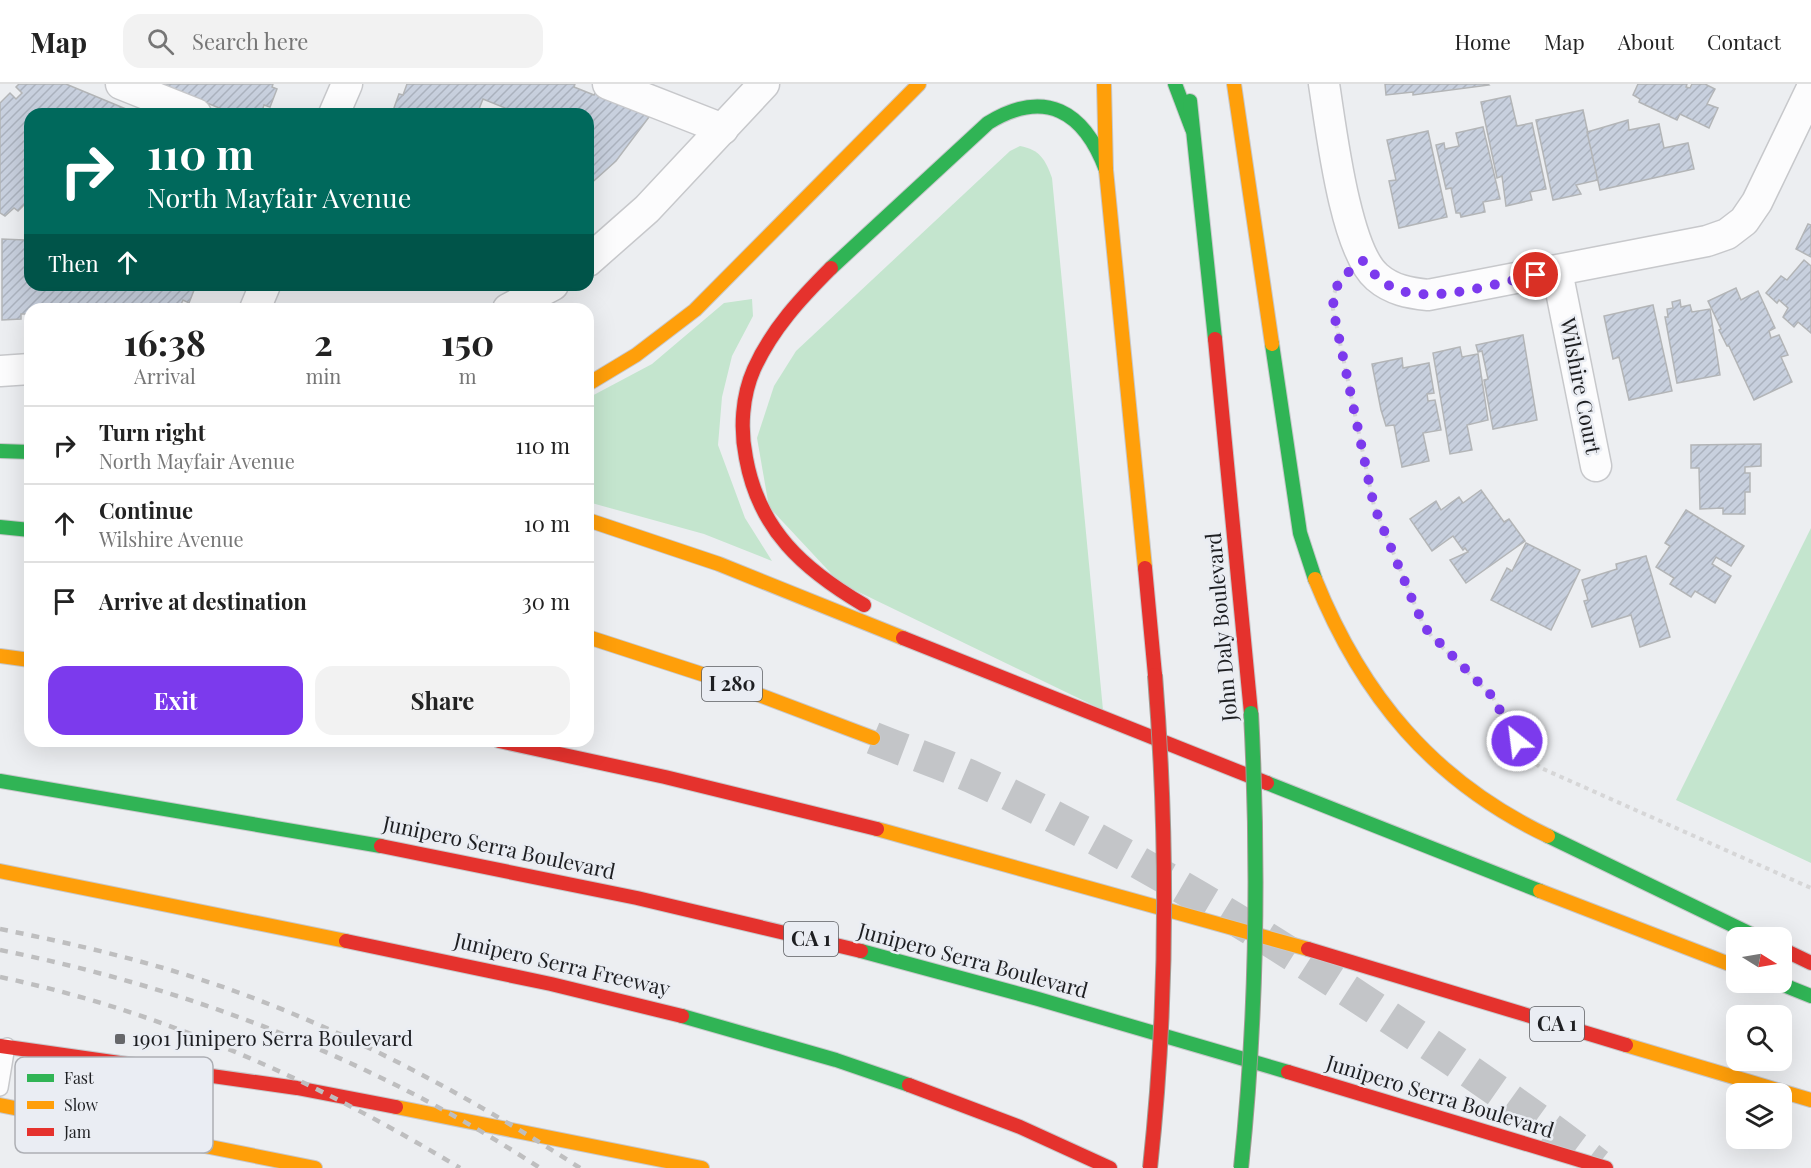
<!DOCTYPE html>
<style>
:root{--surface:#fff;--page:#f2f2f2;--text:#222;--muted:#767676;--line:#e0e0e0;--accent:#7c3aed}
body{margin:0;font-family:"Playfair Display",serif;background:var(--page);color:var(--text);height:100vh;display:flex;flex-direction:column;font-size:22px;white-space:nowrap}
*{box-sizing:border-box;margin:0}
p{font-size:20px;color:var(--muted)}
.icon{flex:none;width:33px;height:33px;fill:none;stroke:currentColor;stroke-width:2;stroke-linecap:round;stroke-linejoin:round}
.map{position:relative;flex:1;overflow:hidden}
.drawer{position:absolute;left:24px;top:219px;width:570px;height:444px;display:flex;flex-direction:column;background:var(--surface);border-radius:18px;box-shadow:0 6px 24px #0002}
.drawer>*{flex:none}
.banner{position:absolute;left:24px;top:24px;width:570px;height:183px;border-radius:18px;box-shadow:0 6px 24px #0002;background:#00695c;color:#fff;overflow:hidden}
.needle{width:39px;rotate:101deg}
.fabs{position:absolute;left:1726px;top:843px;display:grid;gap:12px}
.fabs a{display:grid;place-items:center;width:66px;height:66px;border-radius:12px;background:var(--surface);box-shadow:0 6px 24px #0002;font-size:30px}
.pin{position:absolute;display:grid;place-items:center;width:51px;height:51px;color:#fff;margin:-26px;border:3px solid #fff;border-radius:50%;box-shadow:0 2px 6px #0007}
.me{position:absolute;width:66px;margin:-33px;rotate:331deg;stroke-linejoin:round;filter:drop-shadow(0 0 4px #0008)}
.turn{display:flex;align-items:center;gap:21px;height:126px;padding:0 24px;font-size:27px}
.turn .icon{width:78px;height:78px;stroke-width:2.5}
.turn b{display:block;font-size:42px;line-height:51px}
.then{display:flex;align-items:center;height:57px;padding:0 24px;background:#0003;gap:12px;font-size:22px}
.eta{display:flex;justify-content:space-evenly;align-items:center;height:102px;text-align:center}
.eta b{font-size:36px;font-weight:700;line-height:42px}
.cta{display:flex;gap:12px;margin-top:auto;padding:12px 24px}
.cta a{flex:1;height:69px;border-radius:18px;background:var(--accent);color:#fff;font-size:24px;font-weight:700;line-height:69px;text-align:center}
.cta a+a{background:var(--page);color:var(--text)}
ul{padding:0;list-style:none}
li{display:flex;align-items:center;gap:18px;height:78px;padding:0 24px;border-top:2px solid var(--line)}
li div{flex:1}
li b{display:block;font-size:22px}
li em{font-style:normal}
header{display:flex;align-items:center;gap:36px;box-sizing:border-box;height:84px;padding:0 30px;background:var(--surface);border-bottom:2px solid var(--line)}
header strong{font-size:28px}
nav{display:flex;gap:33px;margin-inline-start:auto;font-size:21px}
.search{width:420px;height:54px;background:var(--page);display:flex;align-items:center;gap:15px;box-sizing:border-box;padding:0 21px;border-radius:18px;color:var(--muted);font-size:22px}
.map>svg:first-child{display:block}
</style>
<header>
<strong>Map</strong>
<div class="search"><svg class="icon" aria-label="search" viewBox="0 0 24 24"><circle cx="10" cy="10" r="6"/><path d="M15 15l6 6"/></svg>Search here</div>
<nav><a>Home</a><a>Map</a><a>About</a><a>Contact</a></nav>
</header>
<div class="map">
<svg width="1811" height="1084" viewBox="0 0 1811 1084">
<defs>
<pattern id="building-hatch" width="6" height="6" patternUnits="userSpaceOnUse" patternTransform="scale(1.5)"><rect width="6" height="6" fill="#c8d0de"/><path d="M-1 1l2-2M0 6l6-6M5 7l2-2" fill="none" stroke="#abb2be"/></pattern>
</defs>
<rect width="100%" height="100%" fill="#eceef1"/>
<!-- grass -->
<g fill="#c4e5ce">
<path d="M1020,62C1040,66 1045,75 1052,94L1103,626L840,499L769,423L757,354L774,302L796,267L1010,67Z"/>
<polygon points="752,215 753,232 732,272 722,313 718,361 745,434 772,477 704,450 588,418 588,314 652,280 724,219"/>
<polygon points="1811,444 1811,779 1676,716"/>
</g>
<!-- building -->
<g fill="url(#building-hatch)" stroke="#b3b5b7" stroke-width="1.5">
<polygon points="19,0 66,0 138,30 30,30 30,107 25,112 30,115 18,127 14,124 5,132 0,129 0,19 10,9 16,15 22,9 16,3"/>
<polygon points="160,0 273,0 272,3 277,5 270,23 264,21 261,30 234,30"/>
<polygon points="407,0 575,0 574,3 594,11 596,8 649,33 616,77 588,102 588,30 520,30 483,15 477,30 396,30 397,26 394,24 399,10 403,11"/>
<polygon points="1385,0 1488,0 1489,1 1413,11 1413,8 1386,11"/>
<polygon points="1638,0 1687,0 1686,3 1690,4 1692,0 1705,0 1715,5 1707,20 1718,24 1709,44 1680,30 1677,36 1639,18 1640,15 1633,11"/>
<polygon points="1510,12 1517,42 1532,39 1546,105 1530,108 1532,116 1506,122 1502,92 1497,94 1481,18"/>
<polygon points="1583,26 1598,96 1576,101 1581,110 1553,116 1536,36"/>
<polygon points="1628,36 1629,46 1659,40 1664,64 1688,59 1694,85 1600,106 1587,48"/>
<polygon points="1483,43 1500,115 1483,118 1485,128 1461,133 1460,129 1456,129 1451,104 1446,105 1436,61 1444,59 1445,65 1459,62 1456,49"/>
<polygon points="1428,47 1447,133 1399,144 1389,97 1396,96 1387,56"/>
<polygon points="1808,140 1811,141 1811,173 1796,165"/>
<polygon points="27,150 30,150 30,201 196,201 189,219 183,216 179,225 30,225 30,230 21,230 21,235 2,236 2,155 25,156"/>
<polygon points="1804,176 1811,182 1811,249 1798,238 1794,243 1783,233 1788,224 1779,216 1777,219 1766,209 1781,192 1787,196"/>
<polygon points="325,201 382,201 323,205"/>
<polygon points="1736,204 1741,216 1758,207 1775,244 1769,247 1771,254 1779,251 1788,271 1781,273 1792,298 1754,316 1729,262 1727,262 1719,246 1721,245 1708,217"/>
<polygon points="1680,216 1681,223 1690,221 1692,228 1710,225 1720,291 1677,299 1665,233 1668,233 1667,225 1673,224 1672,218"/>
<polygon points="1653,221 1672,307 1629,316 1619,273 1613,275 1604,232"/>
<polygon points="1523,251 1537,336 1493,345 1484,296 1488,295 1482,267 1478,268 1476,261"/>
<polygon points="1460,263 1462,273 1478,270 1488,336 1467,341 1472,366 1450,370 1433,269"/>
<polygon points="1402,274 1403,284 1429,279 1434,309 1427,310 1428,317 1435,316 1441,346 1423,349 1429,377 1402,383 1394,341 1386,342 1381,326 1372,280"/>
<polygon points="1761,360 1761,382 1745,383 1745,389 1750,389 1750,408 1745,408 1745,430 1723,430 1723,424 1700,425 1699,384 1691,384 1691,361"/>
<polygon points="1481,406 1504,438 1509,435 1525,457 1466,499 1450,476 1468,468 1465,464 1463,466 1453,452 1432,467 1410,435 1436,417 1441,426 1459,413 1463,419"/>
<polygon points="1686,426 1744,462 1731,482 1716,473 1712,480 1731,492 1715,519 1695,507 1691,513 1670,500 1674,494 1656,483 1670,462 1665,459"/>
<polygon points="1526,459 1580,486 1551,546 1491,516 1507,484 1512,487"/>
<polygon points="1646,472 1670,553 1640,563 1631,531 1592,543 1584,517 1588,516 1582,496 1617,485 1616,480"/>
</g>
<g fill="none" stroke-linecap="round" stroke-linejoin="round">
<!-- highway-tunnel -->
<path stroke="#c3c5c8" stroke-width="33" stroke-dasharray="33 16" stroke-linecap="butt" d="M873,654C905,667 938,678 970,692C1107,755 1238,834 1364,917C1444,969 1522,1022 1598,1081"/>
<!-- lane casing -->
<g stroke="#c7c8cb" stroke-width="18">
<polyline id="lane" points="0,1004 7,962"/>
</g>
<!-- street casing -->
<g stroke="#c7c8cb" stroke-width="33">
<g id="street">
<polyline points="121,0 196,30"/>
<polyline points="608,0 723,45"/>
<path d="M1324,0C1331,44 1345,166 1377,193C1392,206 1409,209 1428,211L1707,157L1727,150L1744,137L1757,118L1811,6"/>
<polyline points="334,30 347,0"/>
<polyline points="588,177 647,125 764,0"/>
<polyline points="1557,187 1596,382"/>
<polyline points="255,225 265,201"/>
<polyline points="508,225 553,201"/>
<polyline points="0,287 30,285"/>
</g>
</g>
<!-- fast casing -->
<g stroke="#c7c8cb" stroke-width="16">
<g id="fast">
<polyline points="1175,0 1192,45"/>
<polyline points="1190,17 1215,255"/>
<path d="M831,184L988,39C1045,4 1084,27 1106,86"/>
<polyline points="1272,260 1300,449 1315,495"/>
<polyline points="0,367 30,368"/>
<polyline points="0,443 30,446"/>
<polyline points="0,697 381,762"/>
<polyline points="1267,699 1540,807"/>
<polyline points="1548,752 1759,854"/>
<polyline points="861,867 1038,915 1288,988"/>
<polyline points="1776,898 1811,912"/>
<polyline points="682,932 836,976 909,1001"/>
</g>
</g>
<!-- slow casing -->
<g stroke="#c7c8cb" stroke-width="16">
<g id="slow">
<polyline points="1104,0 1106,86 1145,484"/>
<polyline points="1234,0 1272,260"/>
<polyline points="588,300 636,271 695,226 919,0"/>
<polyline points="588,436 719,480 903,554"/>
<path d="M1315,495C1362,612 1433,697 1548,752"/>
<polyline points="588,553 717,595 873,654"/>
<polyline points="0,572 30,576"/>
<polyline points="877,745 1308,865"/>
<polyline points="0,787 346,857"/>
<polyline points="1540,807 1737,883"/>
<polyline points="1626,961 1811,1016"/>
<polyline points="0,1021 315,1084"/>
<polyline points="396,1023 702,1084"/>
</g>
</g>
<!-- jam casing -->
<g stroke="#c7c8cb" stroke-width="16">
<g id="jam">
<path d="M831,184C801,214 772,245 754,285C742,312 740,345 746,374C759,446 803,485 864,521"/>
<polyline points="1215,255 1251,629"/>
<polyline points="1145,484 1155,591"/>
<polyline points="903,554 1267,699"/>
<polyline points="499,657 665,693 877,745"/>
<polyline points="381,762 637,814 861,867"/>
<polyline points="346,857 551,900 682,932"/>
<polyline points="1308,865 1626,961"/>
<polyline points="1782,865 1811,879"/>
<polyline points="0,962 297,1004 396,1023"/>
<polyline points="1288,988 1606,1084"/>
<polyline points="909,1001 1020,1043 1110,1084"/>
</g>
</g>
<!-- path -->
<polyline stroke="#d6d6d7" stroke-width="4" stroke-dasharray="4.5 4.5" stroke-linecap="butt" points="1339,196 1334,210 1333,225 1374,422 1422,538 1432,553 1492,612 1527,672 1541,684 1811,804"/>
<!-- lane -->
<use href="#lane" stroke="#fcfcfd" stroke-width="15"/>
<!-- street -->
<use href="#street" stroke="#fcfcfd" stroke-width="30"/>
<!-- fast -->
<use href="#fast" stroke="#30b455" stroke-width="14"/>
<!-- slow -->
<use href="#slow" stroke="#ff9f0a" stroke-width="14"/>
<!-- jam -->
<use href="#jam" stroke="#e5322d" stroke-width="14"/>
<!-- rail -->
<g stroke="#bebebf" stroke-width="4.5" stroke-dasharray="8 8" stroke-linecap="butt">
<path d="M0,845C80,861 160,880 237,908C358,952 472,1014 580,1084"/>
<path d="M0,866C193,905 375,976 540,1084"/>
<path d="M0,893C165,928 316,997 460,1084"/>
</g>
<!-- fast-bridge casing -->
<g stroke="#a19c94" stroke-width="16" stroke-linecap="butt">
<path id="fast-bridge" d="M1241,1084C1257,932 1259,781 1251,629"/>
</g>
<!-- jam-bridge casing -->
<g stroke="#a19c94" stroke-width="16" stroke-linecap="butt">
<path id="jam-bridge" d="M1150,1084C1168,919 1168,756 1155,591"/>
</g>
<!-- fast-bridge -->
<use href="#fast-bridge" stroke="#30b455" stroke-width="14"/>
<!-- jam-bridge -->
<use href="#jam-bridge" stroke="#e5322d" stroke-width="14"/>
</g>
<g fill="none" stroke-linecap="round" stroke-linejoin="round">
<!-- route -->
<path stroke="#7c3aed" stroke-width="10" stroke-dasharray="0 18" d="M1517,657L1492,612L1426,545L1414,520L1374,422L1333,225C1334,197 1342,193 1363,177C1371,187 1379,196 1390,202C1426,223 1496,199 1536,191"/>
</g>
<!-- markers -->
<rect fill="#66676a" stroke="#eaedf3" stroke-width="2" x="114" y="949" width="12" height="12" rx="3"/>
<g text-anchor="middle" stroke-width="5" stroke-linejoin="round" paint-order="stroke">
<!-- shield labels -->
<g fill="#eaedf3" stroke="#5b5d61" stroke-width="1.5">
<rect x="702" y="583" width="60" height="34" rx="4.5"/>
<rect x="784" y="838" width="54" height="34" rx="4.5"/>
<rect x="1530" y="923" width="54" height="34" rx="4.5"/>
</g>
<g font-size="20" font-weight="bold" fill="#1e1f22">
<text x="732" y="607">I 280</text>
<text x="811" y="862">CA 1</text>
<text x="1557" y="947">CA 1</text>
</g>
<!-- street labels -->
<g font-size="21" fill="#1e1f22" stroke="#eaedf3">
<text transform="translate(1580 302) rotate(79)" y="7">Wilshire Court</text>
<text transform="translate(1222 543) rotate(-95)" y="7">John Daly Boulevard</text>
<text transform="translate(499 764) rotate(12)" y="7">Junipero Serra Boulevard</text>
<text transform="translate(973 877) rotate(15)" y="7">Junipero Serra Boulevard</text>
<text transform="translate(562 881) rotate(13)" y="7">Junipero Serra Freeway</text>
<text transform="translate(1440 1013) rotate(17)" y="7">Junipero Serra Boulevard</text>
</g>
<!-- poi labels -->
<g font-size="21" fill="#1e1f22" stroke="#eaedf3" text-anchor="start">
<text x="132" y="962">1901 Junipero Serra Boulevard</text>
</g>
</g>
<!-- legend -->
<rect x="15" y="973" width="198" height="96" rx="9" fill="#eaedf3" stroke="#adafb4" stroke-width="1.5"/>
<rect x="27" y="990" width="27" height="8" fill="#30b455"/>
<rect x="27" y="1017" width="27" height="8" fill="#ff9f0a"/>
<rect x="27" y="1044" width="27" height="8" fill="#e5322d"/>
<g font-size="16" fill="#1e1f22">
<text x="64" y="1000">Fast</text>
<text x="64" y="1027">Slow</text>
<text x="64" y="1054">Jam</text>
</g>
</svg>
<div class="fabs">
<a><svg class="needle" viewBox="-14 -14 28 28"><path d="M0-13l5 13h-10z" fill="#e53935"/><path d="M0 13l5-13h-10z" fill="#767676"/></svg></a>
<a><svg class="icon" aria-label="search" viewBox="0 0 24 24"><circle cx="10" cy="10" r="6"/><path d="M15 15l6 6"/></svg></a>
<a><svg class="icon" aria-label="layers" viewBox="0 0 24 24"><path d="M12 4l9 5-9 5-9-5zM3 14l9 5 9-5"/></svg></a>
</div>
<div class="pin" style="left:1536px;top:191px;background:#d93025"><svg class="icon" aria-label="arrive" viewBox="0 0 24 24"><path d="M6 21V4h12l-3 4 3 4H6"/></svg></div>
<svg class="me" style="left:1517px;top:657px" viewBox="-20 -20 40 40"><circle r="17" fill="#7c3aed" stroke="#fff" stroke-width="3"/><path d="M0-11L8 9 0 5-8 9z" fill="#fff"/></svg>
<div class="banner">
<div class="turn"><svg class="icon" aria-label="right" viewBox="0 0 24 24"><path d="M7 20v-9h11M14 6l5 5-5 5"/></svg><div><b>110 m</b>North Mayfair Avenue</div></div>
<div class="then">Then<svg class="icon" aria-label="ahead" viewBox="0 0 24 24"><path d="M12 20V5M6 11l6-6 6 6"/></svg></div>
</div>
<section class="drawer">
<div class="eta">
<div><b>16:38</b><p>Arrival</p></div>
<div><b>2</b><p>min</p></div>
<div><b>150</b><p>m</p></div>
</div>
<ul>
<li><svg class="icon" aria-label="right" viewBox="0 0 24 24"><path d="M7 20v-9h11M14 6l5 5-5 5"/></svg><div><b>Turn right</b><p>North Mayfair Avenue</p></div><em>110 m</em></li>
<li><svg class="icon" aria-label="ahead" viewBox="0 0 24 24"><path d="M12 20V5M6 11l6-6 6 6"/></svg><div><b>Continue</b><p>Wilshire Avenue</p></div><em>10 m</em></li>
<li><svg class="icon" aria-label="arrive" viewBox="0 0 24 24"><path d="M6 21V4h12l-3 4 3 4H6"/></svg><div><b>Arrive at destination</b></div><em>30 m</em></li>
</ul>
<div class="cta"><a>Exit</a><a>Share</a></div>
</section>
</div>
